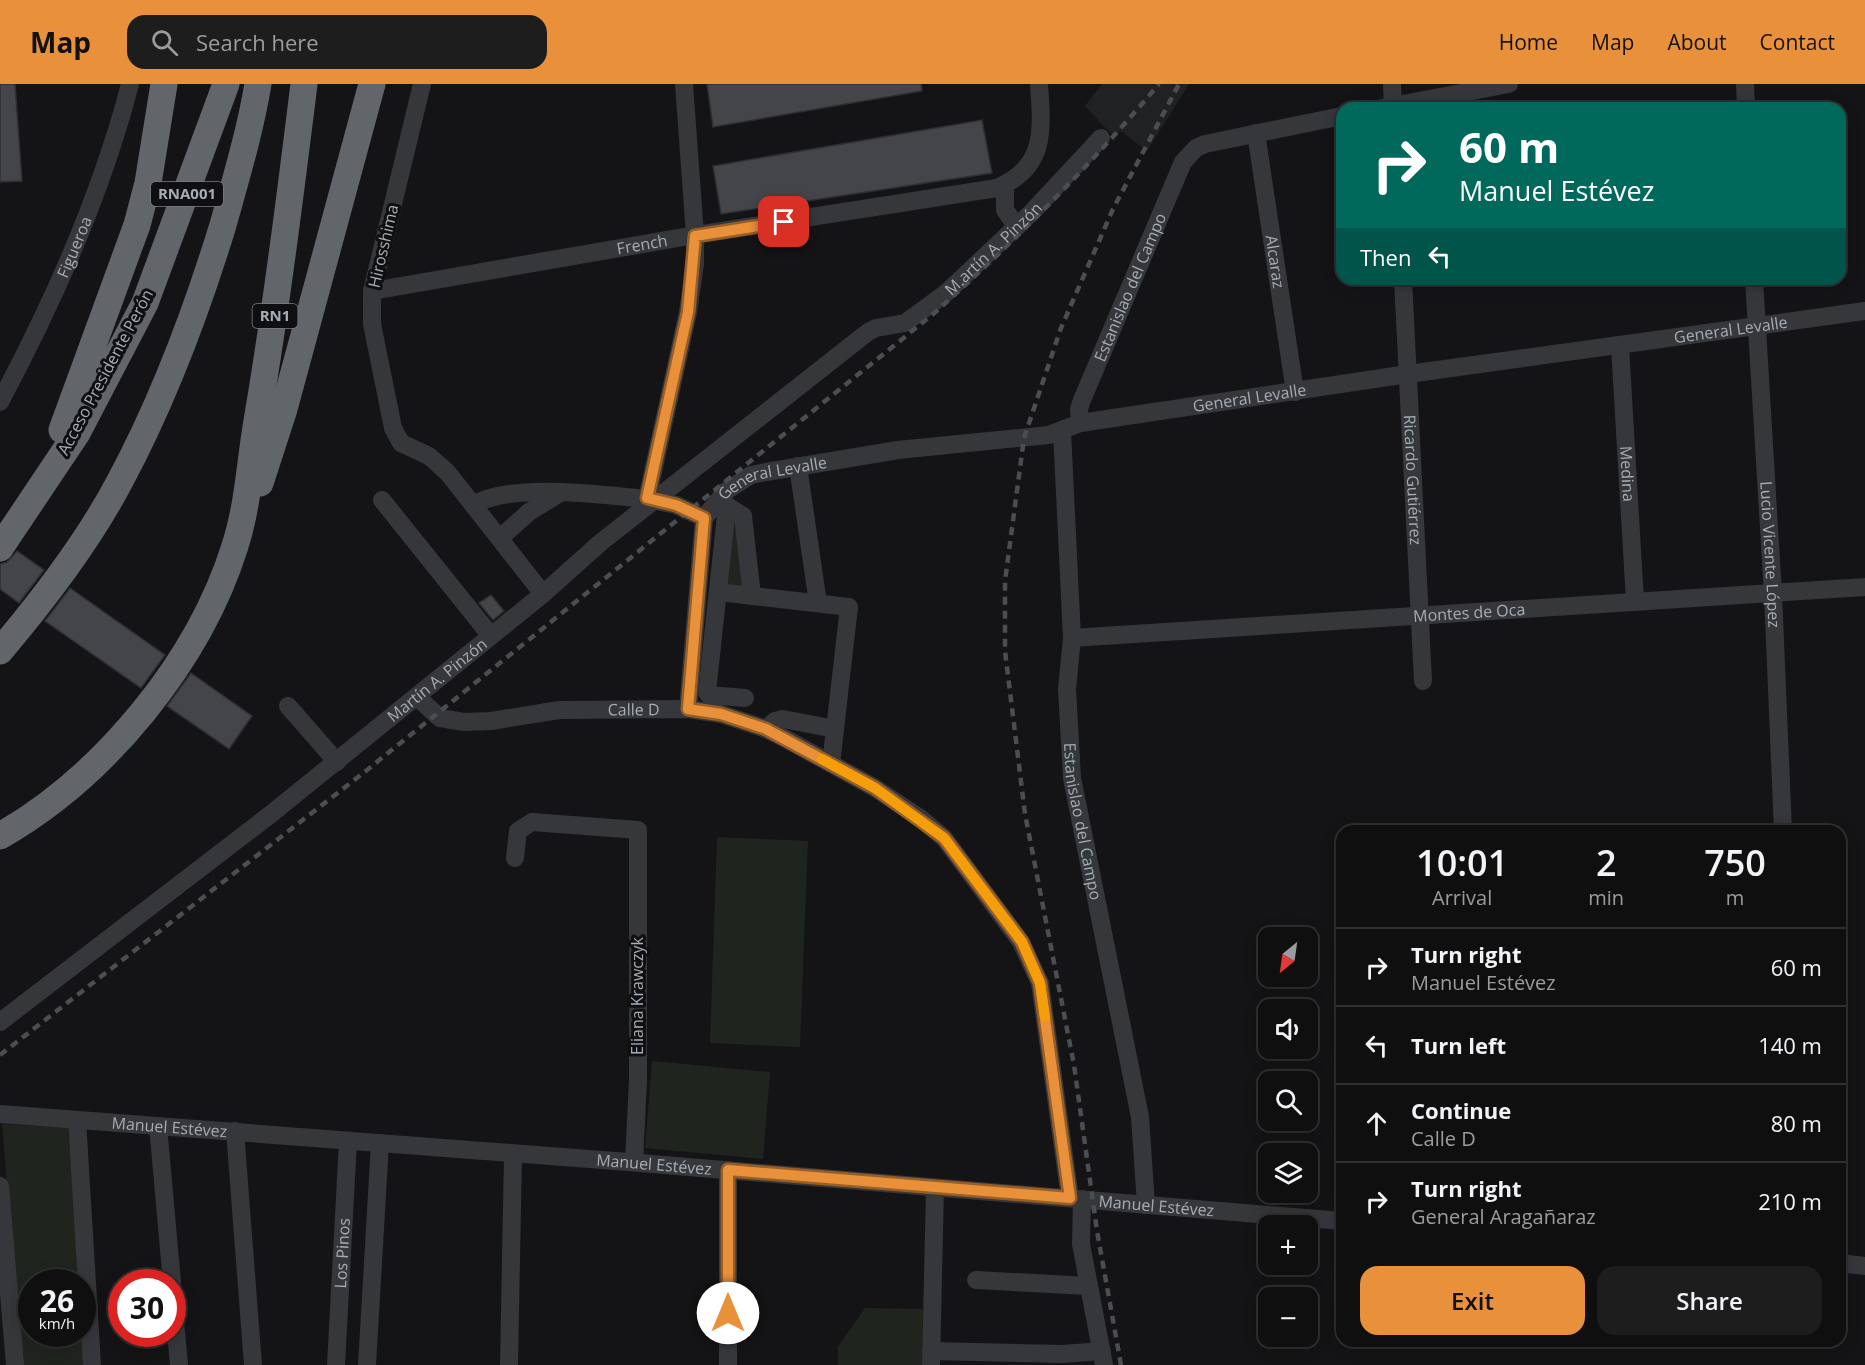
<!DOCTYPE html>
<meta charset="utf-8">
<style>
:root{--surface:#0f0f10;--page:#1d1d1e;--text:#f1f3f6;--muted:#9b9c9f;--line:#2f2f30;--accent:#e8913a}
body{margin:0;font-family:"Open Sans",sans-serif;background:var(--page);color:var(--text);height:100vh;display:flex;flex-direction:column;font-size:22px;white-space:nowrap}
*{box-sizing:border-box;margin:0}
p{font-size:20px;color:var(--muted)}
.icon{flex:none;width:33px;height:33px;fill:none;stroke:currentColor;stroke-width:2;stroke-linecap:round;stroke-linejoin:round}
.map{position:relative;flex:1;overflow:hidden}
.side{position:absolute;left:1336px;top:741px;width:510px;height:522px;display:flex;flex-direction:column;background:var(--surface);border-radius:18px;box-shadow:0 3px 15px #0003,0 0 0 2px var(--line)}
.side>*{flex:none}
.guide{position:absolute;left:1336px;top:18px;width:510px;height:183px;border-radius:18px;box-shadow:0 3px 15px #0003,0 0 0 2px var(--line);background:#00695c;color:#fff;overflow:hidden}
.needle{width:39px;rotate:209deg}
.controls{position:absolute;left:1258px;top:843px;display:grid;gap:12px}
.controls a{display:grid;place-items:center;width:60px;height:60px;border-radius:12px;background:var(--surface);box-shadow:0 3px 15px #0003,0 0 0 2px var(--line);font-size:30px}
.speed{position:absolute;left:18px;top:1185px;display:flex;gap:12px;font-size:30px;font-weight:700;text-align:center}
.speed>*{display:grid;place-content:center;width:78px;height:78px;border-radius:50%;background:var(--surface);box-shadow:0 3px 15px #0003,0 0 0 2px var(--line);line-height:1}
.speed small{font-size:15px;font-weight:400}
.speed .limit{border:9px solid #d22;background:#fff;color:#111}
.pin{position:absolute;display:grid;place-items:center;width:51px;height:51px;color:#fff;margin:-26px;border-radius:12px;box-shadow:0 3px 9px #0006}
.me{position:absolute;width:66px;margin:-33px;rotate:0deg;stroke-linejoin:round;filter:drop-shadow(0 0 4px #0008)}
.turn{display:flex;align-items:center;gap:21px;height:126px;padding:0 24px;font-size:27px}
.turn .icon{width:78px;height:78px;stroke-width:2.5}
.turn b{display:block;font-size:42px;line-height:51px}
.then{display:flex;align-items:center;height:57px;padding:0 24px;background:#0003;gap:12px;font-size:22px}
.eta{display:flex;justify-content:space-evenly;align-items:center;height:102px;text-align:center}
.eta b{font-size:36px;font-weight:600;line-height:42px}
.cta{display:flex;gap:12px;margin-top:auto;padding:12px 24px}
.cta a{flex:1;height:69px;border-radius:18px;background:var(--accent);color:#111;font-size:24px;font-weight:600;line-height:69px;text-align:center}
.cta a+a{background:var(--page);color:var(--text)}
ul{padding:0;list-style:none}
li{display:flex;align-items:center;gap:18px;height:78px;padding:0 24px;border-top:2px solid var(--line)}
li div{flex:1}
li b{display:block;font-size:22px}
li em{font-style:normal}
header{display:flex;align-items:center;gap:36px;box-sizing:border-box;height:84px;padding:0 30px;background:var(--accent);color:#111}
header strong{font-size:28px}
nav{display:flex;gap:33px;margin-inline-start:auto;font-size:21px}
.search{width:420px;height:54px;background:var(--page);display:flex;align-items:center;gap:15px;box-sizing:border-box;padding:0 21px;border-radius:18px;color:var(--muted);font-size:22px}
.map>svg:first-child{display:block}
</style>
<header>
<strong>Map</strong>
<div class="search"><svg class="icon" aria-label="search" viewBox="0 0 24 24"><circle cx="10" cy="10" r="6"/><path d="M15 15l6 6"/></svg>Search here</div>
<nav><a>Home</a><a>Map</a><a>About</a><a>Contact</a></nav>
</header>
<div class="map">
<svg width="1865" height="1281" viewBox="0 0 1865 1281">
<rect width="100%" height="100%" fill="#141416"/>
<!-- built -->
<polygon fill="#202123" points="1102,0 1189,0 1147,67 1121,47 1114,53 1085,22"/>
<!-- green -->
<g fill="#1f251e">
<polygon points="732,432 738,439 744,505 723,503"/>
<polygon points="717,753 808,757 800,963 710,959"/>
<polygon points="652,977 770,988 763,1075 645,1064"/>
<polygon points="2,1040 68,1044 81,1198 32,1198 32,1250 82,1250 87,1281 22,1281"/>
<polygon points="865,1224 923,1225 922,1281 838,1281 838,1263"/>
</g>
<!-- building -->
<g fill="#434549" stroke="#2e2f32" stroke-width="1.5">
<polygon points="0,0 15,0 22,97 0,98"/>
<polygon points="707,0 921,0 922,7 713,43"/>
<polygon points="982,36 992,89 721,130 713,82"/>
<polygon points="17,467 44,486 19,519 0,505 0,480 7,478"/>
<polygon points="70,504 165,571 141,604 45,537"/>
<polygon points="491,511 504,527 493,536 479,519"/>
<polygon points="191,589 252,632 229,665 167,622"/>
</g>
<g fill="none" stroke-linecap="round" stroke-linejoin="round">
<!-- minor -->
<g stroke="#35373a" stroke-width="18">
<polyline points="422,0 372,207 372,240 393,344 401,359 429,372 448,389 543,510"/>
<polyline points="684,0 695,151 695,180 688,228 647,415 676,421 704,434"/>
<polyline points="1392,0 1393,24"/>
<polyline points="1745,0 1746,24"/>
<polyline points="1382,24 1509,0"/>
<path id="s1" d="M1256,49L1295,308"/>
<polyline points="1005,100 1005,126 1017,143"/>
<path id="s2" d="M1403,195L1423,597"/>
<path id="s3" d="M1754,195L1773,510L1783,747"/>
<path id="s4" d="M372,207L695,151L997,104C1047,83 1042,45 1039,0"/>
<path id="s5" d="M1620,262L1635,517"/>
<path id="s6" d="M0,318C54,217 101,112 130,0"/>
<path id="s7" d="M1080,339L1079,325L1082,316L1183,78L1196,64L1205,60L1342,32"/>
<path id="s8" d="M1062,347L1072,554L1067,605L1072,694L1140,1033L1146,1121"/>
<polyline points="798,382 818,519"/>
<polyline points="721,413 727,422 707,608 709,611 745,614"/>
<polyline points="382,416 491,552"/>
<path d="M473,421C513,398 601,411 647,415"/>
<polyline points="727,422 743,432 752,512"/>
<path id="s9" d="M704,434L726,407L751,391L766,388L898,366L1049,351L1080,339L1408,290L1865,227"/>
<polyline points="500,454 529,428 560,409"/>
<polyline points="718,508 849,523 831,680"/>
<path id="s10" d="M1072,554L1865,503"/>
<path id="s11" d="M417,613L440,634L464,638L491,637L559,626L688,625L721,630L766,645L786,655L875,704L920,734L944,754L1021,858L1040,899L1070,1114"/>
<polyline points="288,622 337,678"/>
<polyline points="688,625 704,434"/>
<polyline points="766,645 775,637 783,635 835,645"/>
<polyline points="515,774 518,747 532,738 638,746 638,996 634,1078"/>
<path id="s12" d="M0,938L271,730L543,510L600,459L868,248L876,244L905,239L946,209L1032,128L1101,54"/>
<path id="s13" d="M0,1030L628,1078L1342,1137"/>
<polyline points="77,1036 92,1281"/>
<polyline points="158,1042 172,1198"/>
<polyline points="235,1047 253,1281"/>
<polyline points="0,1102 15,1281"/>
<polyline points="1082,1115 1081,1160 1104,1281"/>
<polyline points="1840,1179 1865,1182"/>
<polyline points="976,1196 1089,1202"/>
<polyline points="172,1205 179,1281"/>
<polyline points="931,1267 1063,1270 1102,1267"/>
<path id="s14" d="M336,1281L348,1057"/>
<polyline points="367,1281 380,1059"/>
<polyline points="509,1281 513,1071"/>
<polyline points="728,1281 728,1086"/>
<polyline points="931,1281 935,1104"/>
</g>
<!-- highway -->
<g stroke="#62666b" stroke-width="27">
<polyline points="62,346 137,141 148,99 164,0"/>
<polyline points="260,399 284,325 372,0"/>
<polyline points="0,464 77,349 145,219 226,0"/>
<path d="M0,567C44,515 88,458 120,397C164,315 196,229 223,141C236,94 250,48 258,0"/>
<path d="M0,752C105,692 199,577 235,462C248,422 250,378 257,337C276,225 290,113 304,0"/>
</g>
<!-- rail -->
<g stroke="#4a4d51" stroke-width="4.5" stroke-dasharray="8 6" stroke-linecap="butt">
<path d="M0,971L362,690L932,231C1013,159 1089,83 1159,0"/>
<polyline points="1121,1281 1097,1147 1074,981 1025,730 1005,567 1005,497 1024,354 1061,244 1113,125 1179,0"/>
</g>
</g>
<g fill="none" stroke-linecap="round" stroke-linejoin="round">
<!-- route casing -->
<g stroke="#975e26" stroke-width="15">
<polyline id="route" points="728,1229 728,1086 1070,1114 1040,899 1022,858 944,754 875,704 766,645 721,630 688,625 704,434 676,421 647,414 688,228 695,152 784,138"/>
</g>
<!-- route -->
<use href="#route" stroke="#e8913a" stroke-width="10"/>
<!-- slow -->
<polyline stroke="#f59e0b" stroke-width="10" points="822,675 875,704 944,754 1022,858 1040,899 1045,933"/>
</g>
<g text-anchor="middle" stroke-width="6" stroke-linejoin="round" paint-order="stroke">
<!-- shield labels -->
<g fill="#0f0f11" stroke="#797e84" stroke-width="1.5">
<rect x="151" y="98" width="72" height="24" rx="4.5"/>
<rect x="252.5" y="220" width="45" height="24" rx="4.5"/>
</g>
<g font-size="15" font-weight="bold" fill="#a7adb5">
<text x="187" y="115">RNA001</text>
<text x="275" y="237">RN1</text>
</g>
<!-- street labels -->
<g font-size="16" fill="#a7adb5" stroke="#0f0f11">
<text dy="6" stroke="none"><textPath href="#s4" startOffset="274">French</textPath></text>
<text transform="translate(383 162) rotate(-77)" y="6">Hirosshima</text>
<text dy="6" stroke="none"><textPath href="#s6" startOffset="172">Figueroa</textPath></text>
<text dy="6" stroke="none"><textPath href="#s12" startOffset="1263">M.artín A. Pinzón</textPath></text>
<text dy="6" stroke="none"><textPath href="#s1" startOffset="130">Alcaraz</textPath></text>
<text dy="6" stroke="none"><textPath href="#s7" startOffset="146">Estanislao del Campo</textPath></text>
<text dy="6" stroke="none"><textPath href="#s9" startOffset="1056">General Levalle</textPath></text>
<text transform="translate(105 288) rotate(-62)" y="6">Acceso Presidente Perón</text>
<text dy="6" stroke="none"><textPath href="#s9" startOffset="570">General Levalle</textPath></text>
<text dy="6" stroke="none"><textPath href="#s5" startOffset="128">Medina</textPath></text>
<text dy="6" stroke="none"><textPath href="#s2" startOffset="201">Ricardo Gutiérrez</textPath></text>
<text dy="6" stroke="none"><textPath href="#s9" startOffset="84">General Levalle</textPath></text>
<text dy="6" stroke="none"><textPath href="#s3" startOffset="276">Lucio Vicente López</textPath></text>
<text dy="6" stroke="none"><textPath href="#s10" startOffset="398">Montes de Oca</textPath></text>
<text dy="6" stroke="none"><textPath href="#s12" startOffset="555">Martín A. Pinzón</textPath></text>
<text dy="6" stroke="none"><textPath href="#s11" startOffset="226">Calle D</textPath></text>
<text dy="6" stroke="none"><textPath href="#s8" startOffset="392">Estanislao del Campo</textPath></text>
<text transform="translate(637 912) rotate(-90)" y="6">Eliana Krawczyk</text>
<text dy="6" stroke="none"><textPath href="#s13" startOffset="170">Manuel Estévez</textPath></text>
<text dy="6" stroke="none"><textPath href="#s13" startOffset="656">Manuel Estévez</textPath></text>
<text dy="6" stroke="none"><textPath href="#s13" startOffset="1160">Manuel Estévez</textPath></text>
<text dy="6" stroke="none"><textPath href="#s14" startOffset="112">Los Pinos</textPath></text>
</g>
</g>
</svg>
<div class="controls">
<a><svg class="needle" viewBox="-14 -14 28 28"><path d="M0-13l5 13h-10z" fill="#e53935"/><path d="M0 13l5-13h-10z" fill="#9b9c9f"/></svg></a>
<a><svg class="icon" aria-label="sound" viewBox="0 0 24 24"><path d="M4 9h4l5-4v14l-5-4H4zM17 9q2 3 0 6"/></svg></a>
<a><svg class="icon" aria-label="search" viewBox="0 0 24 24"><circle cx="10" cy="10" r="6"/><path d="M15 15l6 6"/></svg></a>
<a><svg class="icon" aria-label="layers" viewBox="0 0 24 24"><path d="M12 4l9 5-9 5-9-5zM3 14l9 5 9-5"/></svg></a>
<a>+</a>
<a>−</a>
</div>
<div class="speed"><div>26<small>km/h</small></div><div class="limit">30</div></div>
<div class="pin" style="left:784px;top:138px;background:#d93025"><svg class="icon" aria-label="arrive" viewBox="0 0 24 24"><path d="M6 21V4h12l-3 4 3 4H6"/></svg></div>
<svg class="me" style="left:728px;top:1229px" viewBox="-20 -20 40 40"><circle r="19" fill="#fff"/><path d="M0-13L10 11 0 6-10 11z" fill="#e8913a"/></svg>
<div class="guide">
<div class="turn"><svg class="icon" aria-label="right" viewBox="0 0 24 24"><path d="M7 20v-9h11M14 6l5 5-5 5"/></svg><div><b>60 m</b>Manuel Estévez</div></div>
<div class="then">Then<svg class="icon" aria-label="left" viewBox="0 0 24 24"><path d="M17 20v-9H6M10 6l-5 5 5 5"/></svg></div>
</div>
<section class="side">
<div class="eta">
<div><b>10:01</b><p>Arrival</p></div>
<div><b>2</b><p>min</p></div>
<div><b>750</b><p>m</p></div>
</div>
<ul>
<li><svg class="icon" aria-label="right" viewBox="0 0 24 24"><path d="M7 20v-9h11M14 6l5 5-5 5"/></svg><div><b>Turn right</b><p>Manuel Estévez</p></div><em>60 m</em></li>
<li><svg class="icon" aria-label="left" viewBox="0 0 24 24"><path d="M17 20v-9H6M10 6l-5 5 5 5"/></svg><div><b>Turn left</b></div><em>140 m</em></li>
<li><svg class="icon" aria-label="ahead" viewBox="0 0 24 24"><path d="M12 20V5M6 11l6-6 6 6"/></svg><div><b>Continue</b><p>Calle D</p></div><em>80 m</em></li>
<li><svg class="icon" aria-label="right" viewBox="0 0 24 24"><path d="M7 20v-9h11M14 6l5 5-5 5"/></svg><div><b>Turn right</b><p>General Aragañaraz</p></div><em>210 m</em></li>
</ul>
<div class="cta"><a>Exit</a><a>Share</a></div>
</section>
</div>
